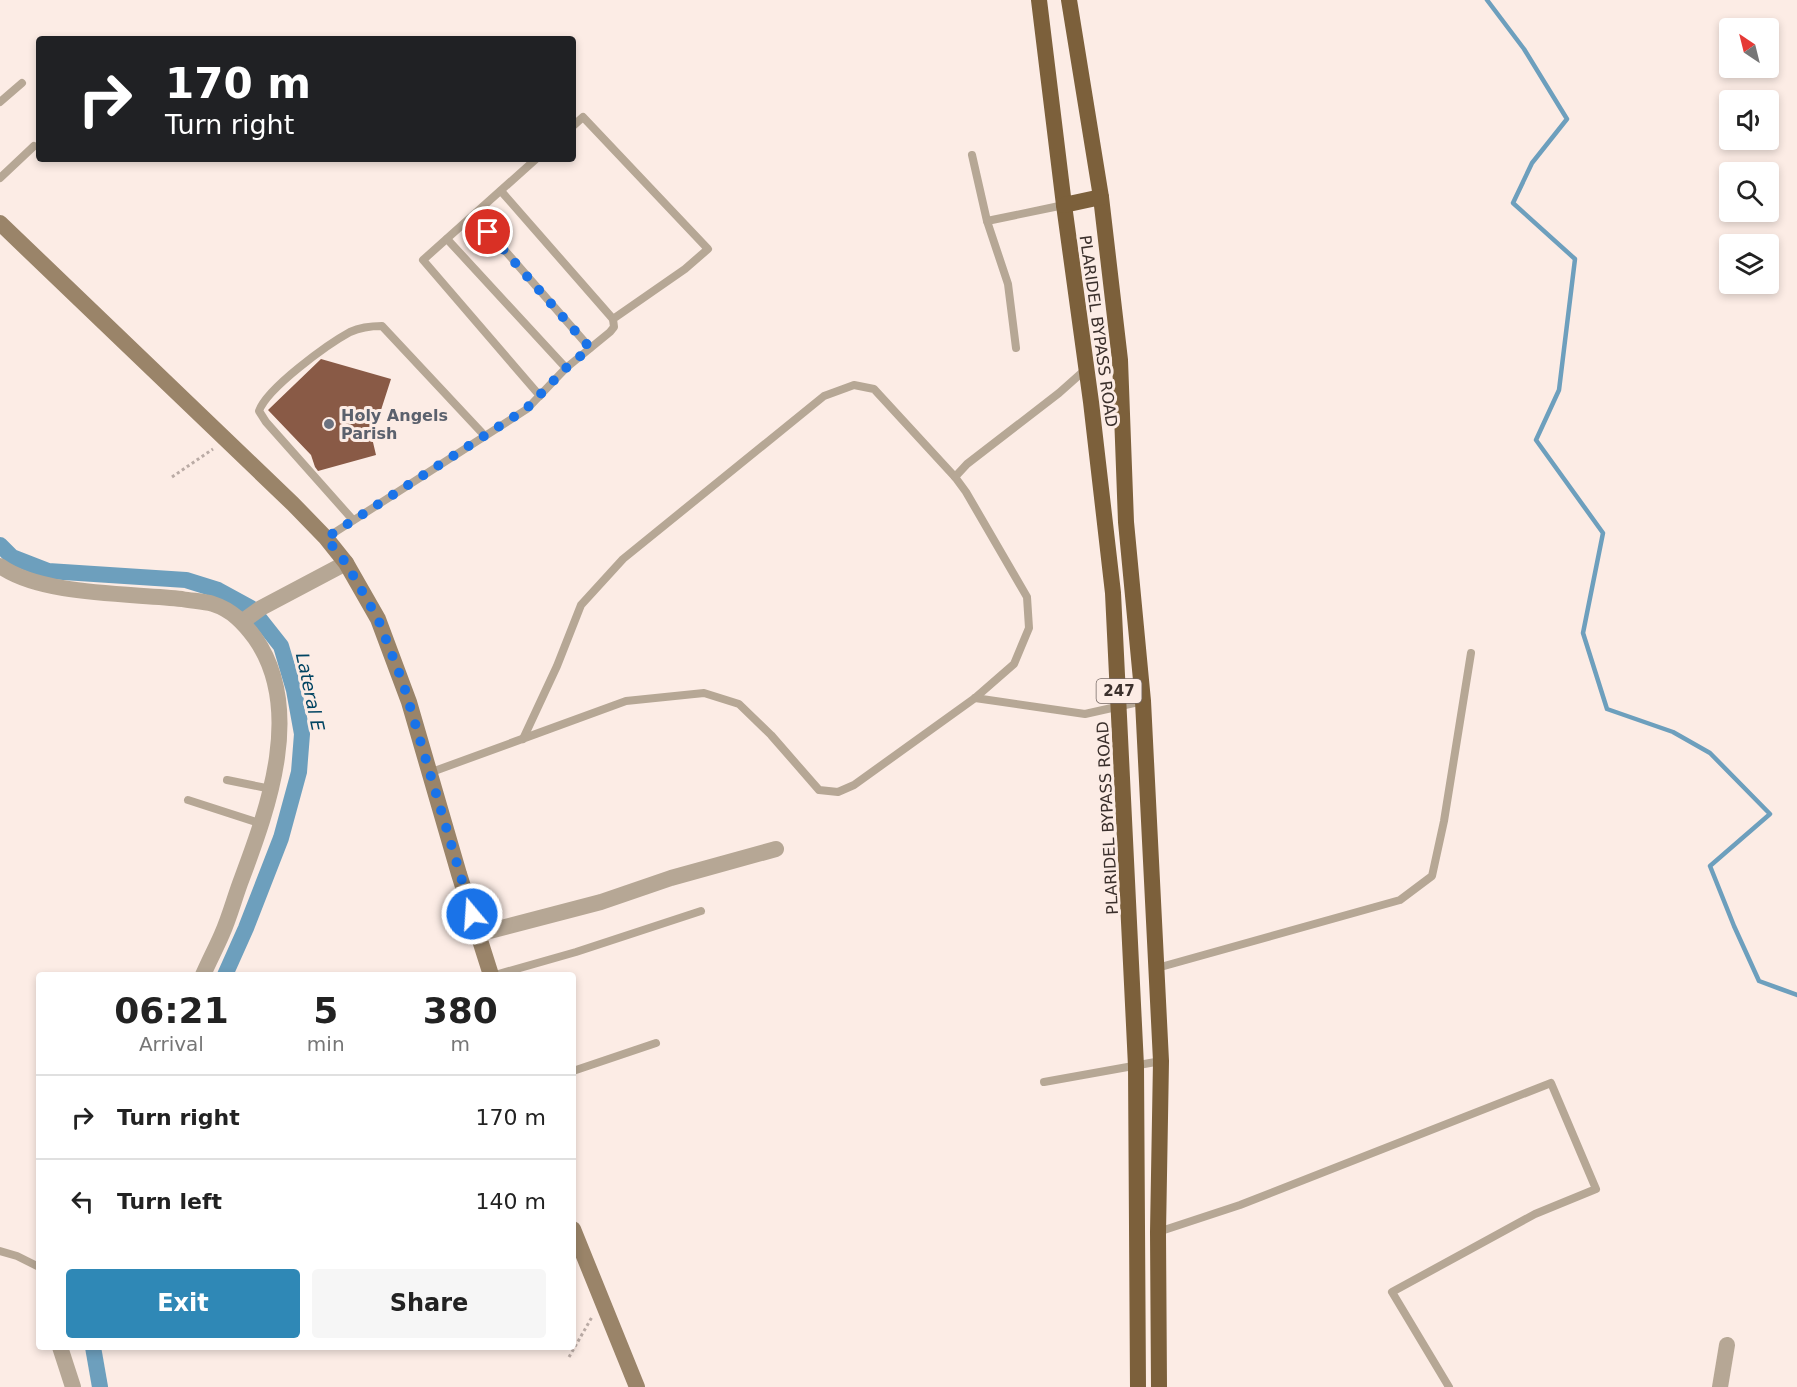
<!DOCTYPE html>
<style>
:root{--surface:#fff;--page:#f6f6f6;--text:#222;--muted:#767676;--line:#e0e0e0;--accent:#2f88b6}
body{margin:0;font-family:"DejaVu Sans",sans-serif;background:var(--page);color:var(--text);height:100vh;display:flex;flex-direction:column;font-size:22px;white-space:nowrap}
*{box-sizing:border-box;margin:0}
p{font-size:20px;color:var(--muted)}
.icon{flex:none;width:33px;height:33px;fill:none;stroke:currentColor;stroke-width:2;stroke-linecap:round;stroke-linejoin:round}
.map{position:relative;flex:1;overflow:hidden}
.panel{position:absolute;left:36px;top:972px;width:540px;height:378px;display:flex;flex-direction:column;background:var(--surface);border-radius:6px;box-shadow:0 3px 9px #0003}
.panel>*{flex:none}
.guide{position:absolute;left:36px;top:36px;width:540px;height:126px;border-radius:6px;box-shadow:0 3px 9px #0003;background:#202124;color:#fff;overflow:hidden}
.needle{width:39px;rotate:325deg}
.fabs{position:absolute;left:1719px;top:18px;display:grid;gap:12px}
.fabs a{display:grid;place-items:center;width:60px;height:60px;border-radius:6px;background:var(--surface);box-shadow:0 3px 9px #0003;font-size:30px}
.pin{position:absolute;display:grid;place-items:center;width:51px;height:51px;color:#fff;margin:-26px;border:3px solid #fff;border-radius:50%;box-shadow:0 2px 6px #0007}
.me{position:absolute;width:66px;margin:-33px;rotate:342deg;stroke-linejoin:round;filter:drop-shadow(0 0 4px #0008)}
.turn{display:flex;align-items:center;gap:21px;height:126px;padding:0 30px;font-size:27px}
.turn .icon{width:78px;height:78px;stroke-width:2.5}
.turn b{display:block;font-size:42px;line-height:51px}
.eta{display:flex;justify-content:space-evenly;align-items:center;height:102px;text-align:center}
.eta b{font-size:36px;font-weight:600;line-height:42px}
.cta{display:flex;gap:12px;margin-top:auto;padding:12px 30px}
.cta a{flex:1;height:69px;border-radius:6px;background:var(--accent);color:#fff;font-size:24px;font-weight:600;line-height:69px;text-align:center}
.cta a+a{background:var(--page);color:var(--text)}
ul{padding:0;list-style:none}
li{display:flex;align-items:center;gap:18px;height:84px;padding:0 30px;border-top:2px solid var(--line)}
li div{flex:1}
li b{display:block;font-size:22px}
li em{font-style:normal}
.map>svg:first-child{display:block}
</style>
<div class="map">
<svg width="1797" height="1387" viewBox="0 0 1797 1387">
<rect width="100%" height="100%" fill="#fcece5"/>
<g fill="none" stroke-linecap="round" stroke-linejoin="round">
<!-- stream -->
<polyline stroke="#6d9fbd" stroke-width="4.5" points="1487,0 1524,49 1567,119 1532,163 1513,203 1575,259 1559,390 1536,440 1603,533 1583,633 1607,709 1673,732 1710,753 1770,814 1710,866 1734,926 1759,981 1797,995"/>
<!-- canal -->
<g stroke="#6d9fbd" stroke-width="16">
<polyline points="0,545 12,557 48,571 186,580 218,590 251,608 281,646 294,690 302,734 299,772 281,838 246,928 225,975"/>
<polyline points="93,1347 100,1387"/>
</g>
</g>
<!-- building -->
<polygon fill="#895a46" points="321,359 391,379 372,438 376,455 318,471 315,467 311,455 268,410"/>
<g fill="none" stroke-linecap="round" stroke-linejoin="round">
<!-- path -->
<g stroke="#baaba5" stroke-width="3" stroke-dasharray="3 3" stroke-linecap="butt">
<polyline points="172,477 213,449"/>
<polyline points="569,1357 592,1317"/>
</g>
<!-- service -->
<g stroke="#b6a795" stroke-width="8">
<polyline points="0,102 22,83"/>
<polyline points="972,155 987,221 1008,284 1016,348"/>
<polyline points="536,159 423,260 540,396"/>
<polyline points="0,178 34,146"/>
<polyline points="501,191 613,319"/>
<polyline points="474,215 590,348"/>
<polyline points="987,221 1064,205"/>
<polyline points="447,239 566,368"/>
<path d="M353,520L266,422L259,411C267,388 328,344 350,332C361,327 371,326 382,326L484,435"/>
<polyline points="326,538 527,409 566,368 610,332 614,327 613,319 685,269 708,249 583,117 573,126"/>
<polyline points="975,698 1085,714 1143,701"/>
<polyline points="523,739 557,666 581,605 623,559 824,396 854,385 874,389 955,477"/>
<polyline points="429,773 626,701 704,693 739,704 771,735 819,790 838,792 854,785 975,698 1014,664 1029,628 1027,597 966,492 955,477 967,464 1059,393 1086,369"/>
<polyline points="227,780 271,789"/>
<polyline points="188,800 262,824"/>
<polyline points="1157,968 1400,900 1432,876 1444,821 1471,653"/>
<polyline points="495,975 576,952 701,911"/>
<polyline points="573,1071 656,1043"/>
<polyline points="1044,1082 1161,1061"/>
<polyline points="1158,1232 1240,1205 1551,1083 1596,1189 1535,1214 1392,1292 1449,1387"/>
<polyline points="0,1251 17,1256 39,1267"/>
</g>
<!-- minor -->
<g stroke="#b6a795" stroke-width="16">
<polyline points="243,621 261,608 346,563"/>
<polyline points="478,934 601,902 671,878 776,849"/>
<polyline points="1720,1387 1727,1345"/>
</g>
<!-- tertiary -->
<g stroke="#b6a795" stroke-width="16">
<path d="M0,566C42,596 130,593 182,599C192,601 204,601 213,604C232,610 244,623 255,638C304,708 269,806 242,878C235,896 230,916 222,934C216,948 209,961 203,975"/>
<polyline points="60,1347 73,1387"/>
</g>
<!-- secondary -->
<g stroke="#9a8469" stroke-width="16">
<polyline points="0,223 293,504 326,538 346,563 378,619 409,702 459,874 491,975"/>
<polyline points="573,1229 637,1387"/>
</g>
<!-- trunk -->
<g stroke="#7c603b" stroke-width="16">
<polyline points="1039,0 1064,205 1091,402 1113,593 1136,1066 1138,1387"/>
<polyline points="1069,0 1101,197 1120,360 1126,522 1143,701 1161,1061 1158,1232 1159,1387"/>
<polyline points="1064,205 1101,197"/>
</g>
</g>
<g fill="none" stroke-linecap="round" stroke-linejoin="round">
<!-- route -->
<polyline stroke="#1a73e8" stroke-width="10" stroke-dasharray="0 18" points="472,914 403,683 378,619 346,563 326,538 526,409 566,368 590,348 488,232"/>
</g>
<!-- markers -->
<circle fill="#6b7280" stroke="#fcece5" stroke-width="2" cx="329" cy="424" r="6"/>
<g text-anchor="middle" stroke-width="6" stroke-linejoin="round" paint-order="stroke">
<!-- shield labels -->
<rect fill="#fcece5" stroke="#756864" stroke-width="1.5" x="1096.5" y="679" width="45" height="24" rx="4.5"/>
<g font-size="15" font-weight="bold" fill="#3b302c">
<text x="1119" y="696">247</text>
</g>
<!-- street labels -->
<g font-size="16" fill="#3b302c" stroke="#fcece5">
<text transform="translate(1099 331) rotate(82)" y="6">PLARIDEL BYPASS ROAD</text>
<text transform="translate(1107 818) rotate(-93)" y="6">PLARIDEL BYPASS ROAD</text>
</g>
<!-- worship labels -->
<g font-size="16" font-weight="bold" fill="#5b616d" stroke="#fcece5" text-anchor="start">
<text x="341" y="421">Holy Angels<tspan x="341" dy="18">Parish</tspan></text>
</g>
<!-- water labels -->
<g font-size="18" font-style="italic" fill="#004462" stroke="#fcece5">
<text transform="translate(310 692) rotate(78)" y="6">Lateral E</text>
</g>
</g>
</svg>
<div class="fabs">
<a><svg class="needle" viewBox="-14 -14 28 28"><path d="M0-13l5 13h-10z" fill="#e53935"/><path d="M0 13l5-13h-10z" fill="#767676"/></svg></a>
<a><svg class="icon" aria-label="sound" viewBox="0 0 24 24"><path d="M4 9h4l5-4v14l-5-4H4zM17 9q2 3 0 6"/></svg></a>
<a><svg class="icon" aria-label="search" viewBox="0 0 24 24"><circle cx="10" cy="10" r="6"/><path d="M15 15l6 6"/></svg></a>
<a><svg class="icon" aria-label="layers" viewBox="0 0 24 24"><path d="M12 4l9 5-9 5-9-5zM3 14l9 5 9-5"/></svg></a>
</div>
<div class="pin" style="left:488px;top:232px;background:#d93025"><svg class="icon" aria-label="arrive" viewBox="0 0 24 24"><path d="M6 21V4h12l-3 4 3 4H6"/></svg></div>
<svg class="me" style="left:472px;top:914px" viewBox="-20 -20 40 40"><circle r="17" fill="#1a73e8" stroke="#fff" stroke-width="3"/><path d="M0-11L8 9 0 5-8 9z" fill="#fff"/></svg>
<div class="guide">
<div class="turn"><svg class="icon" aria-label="right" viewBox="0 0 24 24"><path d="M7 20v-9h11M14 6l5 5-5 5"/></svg><div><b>170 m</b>Turn right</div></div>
</div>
<section class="panel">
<div class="eta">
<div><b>06:21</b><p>Arrival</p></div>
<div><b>5</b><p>min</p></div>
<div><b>380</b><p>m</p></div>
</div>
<ul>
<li><svg class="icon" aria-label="right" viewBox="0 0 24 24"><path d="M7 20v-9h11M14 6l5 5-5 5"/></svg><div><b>Turn right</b></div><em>170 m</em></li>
<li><svg class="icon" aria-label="left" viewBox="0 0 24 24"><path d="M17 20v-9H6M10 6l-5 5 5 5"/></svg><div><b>Turn left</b></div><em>140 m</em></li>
</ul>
<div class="cta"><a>Exit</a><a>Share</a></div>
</section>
</div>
